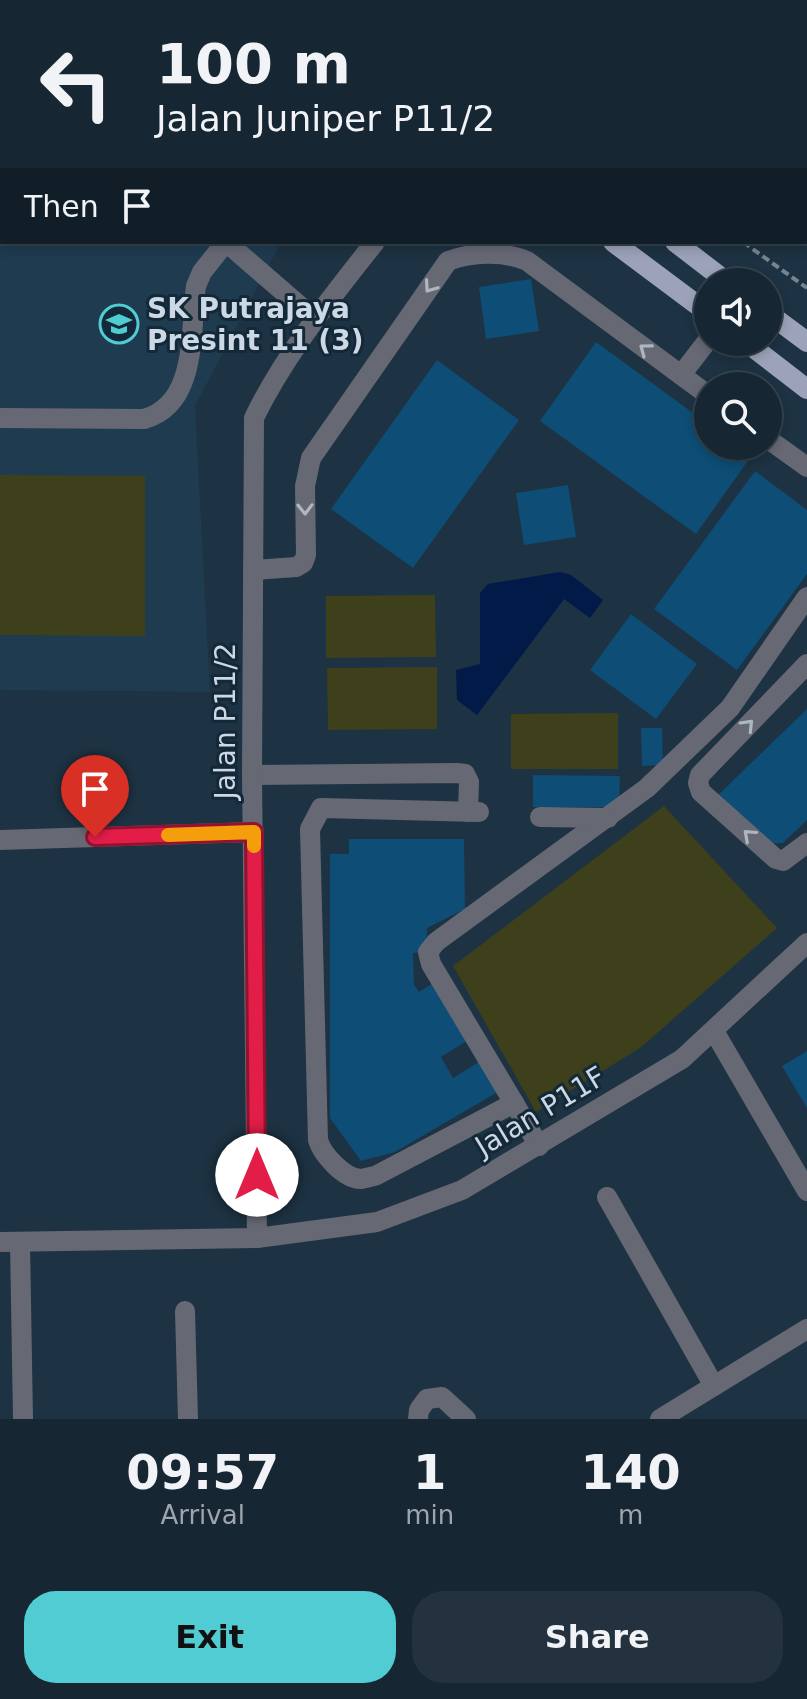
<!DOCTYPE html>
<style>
:root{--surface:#162632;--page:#23323e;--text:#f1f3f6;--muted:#9ea5ac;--line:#35434d;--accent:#51ccd2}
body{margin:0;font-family:"DejaVu Sans",sans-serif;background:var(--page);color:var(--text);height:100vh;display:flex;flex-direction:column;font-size:30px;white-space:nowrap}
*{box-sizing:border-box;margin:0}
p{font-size:26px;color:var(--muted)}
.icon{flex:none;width:44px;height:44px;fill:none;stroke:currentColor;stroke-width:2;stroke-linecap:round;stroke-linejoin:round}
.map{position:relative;height:1419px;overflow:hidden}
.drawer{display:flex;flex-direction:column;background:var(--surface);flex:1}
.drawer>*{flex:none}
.banner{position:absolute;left:0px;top:0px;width:808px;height:244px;box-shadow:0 4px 12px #0003,0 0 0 2px var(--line);background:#162632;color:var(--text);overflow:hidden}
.tools{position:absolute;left:694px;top:268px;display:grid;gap:16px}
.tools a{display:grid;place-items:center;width:88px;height:88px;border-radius:50%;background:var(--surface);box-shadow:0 4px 12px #0003,0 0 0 2px var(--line);font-size:40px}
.pin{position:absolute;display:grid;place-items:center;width:68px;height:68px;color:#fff;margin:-82px -34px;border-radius:50% 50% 50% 0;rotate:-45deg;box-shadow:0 0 8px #0007}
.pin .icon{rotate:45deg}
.me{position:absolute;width:88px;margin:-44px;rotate:0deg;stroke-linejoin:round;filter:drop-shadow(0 0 6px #0008)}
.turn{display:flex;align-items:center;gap:28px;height:168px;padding:0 24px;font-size:36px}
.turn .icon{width:104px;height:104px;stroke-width:2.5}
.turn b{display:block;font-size:56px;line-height:68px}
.then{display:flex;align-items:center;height:76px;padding:0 24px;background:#0003;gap:16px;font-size:30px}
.eta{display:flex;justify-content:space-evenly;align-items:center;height:136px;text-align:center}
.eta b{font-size:48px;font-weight:600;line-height:56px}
.cta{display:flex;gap:16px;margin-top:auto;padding:16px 24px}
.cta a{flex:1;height:92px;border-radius:32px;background:var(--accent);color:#111;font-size:32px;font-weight:600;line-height:92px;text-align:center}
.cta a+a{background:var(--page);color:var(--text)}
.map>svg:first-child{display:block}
</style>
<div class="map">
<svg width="807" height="1419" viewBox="0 0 807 1419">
<rect width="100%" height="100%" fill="#1d3242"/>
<!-- built -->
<polygon fill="#1f3b50" points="0,15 2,242 281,242 195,406 210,692 0,690"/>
<!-- green -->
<g fill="#3e401b">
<polygon points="0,475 145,476 145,636 0,635"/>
<polygon points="435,595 436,657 326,658 326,596"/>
<polygon points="437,667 437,729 328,730 327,668"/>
<polygon points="618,713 618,769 511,769 511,714"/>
<polygon points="664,806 777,928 640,1048 536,1112 453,966"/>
</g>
<!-- water -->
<polygon fill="#021a47" points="560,572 571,575 603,600 590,618 564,599 477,715 457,700 456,670 480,664 480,593 488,584"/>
<!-- building -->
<g fill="#0e4d75">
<polygon points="531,279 539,331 486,339 479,287"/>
<polygon points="596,342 708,424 708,446 739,446 752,455 696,534 540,421"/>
<polygon points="437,360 519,420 413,568 331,509"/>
<polygon points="755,471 807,510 807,574 737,670 654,609"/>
<polygon points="568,485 576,537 524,545 516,493"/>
<polygon points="631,614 697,664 656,719 590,670"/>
<polygon points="807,709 807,820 783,843 764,844 717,796"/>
<polygon points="641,728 662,728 663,765 642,766"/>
<polygon points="533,775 620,776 619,807 533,807"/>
<polygon points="349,839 464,839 465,909 427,928 426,952 413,953 414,985 419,992 435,982 470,1039 441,1057 453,1078 482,1060 501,1090 395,1152 361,1161 330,1118 330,854 349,854"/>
<polygon points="807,1051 807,1108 782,1066"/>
</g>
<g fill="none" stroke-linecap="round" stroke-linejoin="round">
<!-- path -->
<g stroke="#748592" stroke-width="4" stroke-dasharray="8 4" stroke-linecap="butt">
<polyline points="395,0 398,2"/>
<polyline points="627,2 628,0"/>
<polyline points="743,242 807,288"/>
</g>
<!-- minor -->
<g stroke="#666974" stroke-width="20">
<polyline points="226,242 315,319"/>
<polyline points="681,375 708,340"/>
<path d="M0,418L144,419C198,404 190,331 196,286L202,272L225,243"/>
<polyline points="768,439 807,467"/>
<path d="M253,570L296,567L303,563L306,555L305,486L311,458L448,261C471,252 505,251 527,261L708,395"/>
<polyline points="807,664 700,775 698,783 701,792 776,859 783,861 807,843"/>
<polyline points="252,775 457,773 465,774 469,782 468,812"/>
<path d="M479,812L321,808L310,829L318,1140C322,1154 344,1179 361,1179C363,1179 373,1176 375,1176L514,1103L431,964L428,952L436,942L647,788L730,708L807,597"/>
<polyline points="540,817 608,818"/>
<polyline points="0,840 254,832"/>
<polyline points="714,1031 807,1191"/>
<polyline points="514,1103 539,1146"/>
<polyline points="607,1197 714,1386"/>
<path d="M257,1238L252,775L254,418C285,354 331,298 375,242"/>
<polyline points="0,1242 257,1238 377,1222 462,1190 682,1059 807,943"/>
<polyline points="20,1242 23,1419"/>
<polyline points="185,1311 188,1419"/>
<polyline points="418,1419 419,1410 427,1399 442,1397 466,1419"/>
<polyline points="660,1419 807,1329"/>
</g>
<!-- major -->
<g stroke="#9ca2b9" stroke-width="20">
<polyline points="269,0 272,2"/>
<polyline points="339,0 342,2"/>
<polyline points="613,242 708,313"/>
<polyline points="675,242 727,282"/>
<polyline points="768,313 807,342"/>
<polyline points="746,342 807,389"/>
</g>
</g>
<!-- one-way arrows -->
<defs><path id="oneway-chevron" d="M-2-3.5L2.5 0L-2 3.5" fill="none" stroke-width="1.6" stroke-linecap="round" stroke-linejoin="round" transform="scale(2)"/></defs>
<g stroke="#adb7c2">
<use href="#oneway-chevron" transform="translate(430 287) rotate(125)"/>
<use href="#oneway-chevron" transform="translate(645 349) rotate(-143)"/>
<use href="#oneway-chevron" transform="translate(305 509) rotate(89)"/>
<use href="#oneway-chevron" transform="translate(748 725) rotate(-46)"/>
<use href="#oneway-chevron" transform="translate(749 835) rotate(-138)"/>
</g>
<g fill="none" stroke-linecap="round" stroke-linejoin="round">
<!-- route casing -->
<g stroke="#92132f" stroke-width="20">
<polyline id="route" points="95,837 254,832 257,1175"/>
</g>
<!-- route -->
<use href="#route" stroke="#e11d48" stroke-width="14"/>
<!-- slow -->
<polyline stroke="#f59e0b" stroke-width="14" points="168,835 254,832 254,846"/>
</g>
<!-- icons -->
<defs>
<g id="school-ring" transform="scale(2)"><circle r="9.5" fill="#132838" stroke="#51ccd2" stroke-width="1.5"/><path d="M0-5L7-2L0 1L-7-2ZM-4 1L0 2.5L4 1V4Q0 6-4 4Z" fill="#51ccd2"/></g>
</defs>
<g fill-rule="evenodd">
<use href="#school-ring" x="119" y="324"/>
</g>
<g text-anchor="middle" stroke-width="6" stroke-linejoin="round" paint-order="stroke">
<!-- poi labels -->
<g font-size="28" font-weight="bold" fill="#ccd9e4" stroke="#132838" text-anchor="start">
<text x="147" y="318">SK Putrajaya<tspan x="147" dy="32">Presint 11 (3)</tspan></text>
</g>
<!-- street labels -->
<g font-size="28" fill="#ccd9e4" stroke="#132838">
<text transform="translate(225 721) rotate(-90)" y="10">Jalan P11/2</text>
<text transform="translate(540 1111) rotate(-31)" y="10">Jalan P11F</text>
</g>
</g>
</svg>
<div class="tools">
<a><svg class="icon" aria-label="sound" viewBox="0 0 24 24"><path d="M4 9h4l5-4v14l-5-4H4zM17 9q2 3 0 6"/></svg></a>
<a><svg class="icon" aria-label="search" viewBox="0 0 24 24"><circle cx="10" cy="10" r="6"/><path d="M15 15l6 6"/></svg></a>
</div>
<div class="pin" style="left:95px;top:837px;background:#d93025"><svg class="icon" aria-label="arrive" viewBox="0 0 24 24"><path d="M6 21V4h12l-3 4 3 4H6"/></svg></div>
<svg class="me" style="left:257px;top:1175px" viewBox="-20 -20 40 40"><circle r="19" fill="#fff"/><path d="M0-13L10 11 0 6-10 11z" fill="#e11d48"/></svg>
<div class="banner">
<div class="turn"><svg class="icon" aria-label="left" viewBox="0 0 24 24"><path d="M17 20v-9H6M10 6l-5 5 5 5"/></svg><div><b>100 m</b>Jalan Juniper P11/2</div></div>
<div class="then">Then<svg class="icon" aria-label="arrive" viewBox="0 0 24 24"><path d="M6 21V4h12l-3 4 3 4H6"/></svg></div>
</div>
</div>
<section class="drawer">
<div class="eta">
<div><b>09:57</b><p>Arrival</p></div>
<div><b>1</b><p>min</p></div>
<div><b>140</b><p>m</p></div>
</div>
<div class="cta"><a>Exit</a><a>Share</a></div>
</section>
